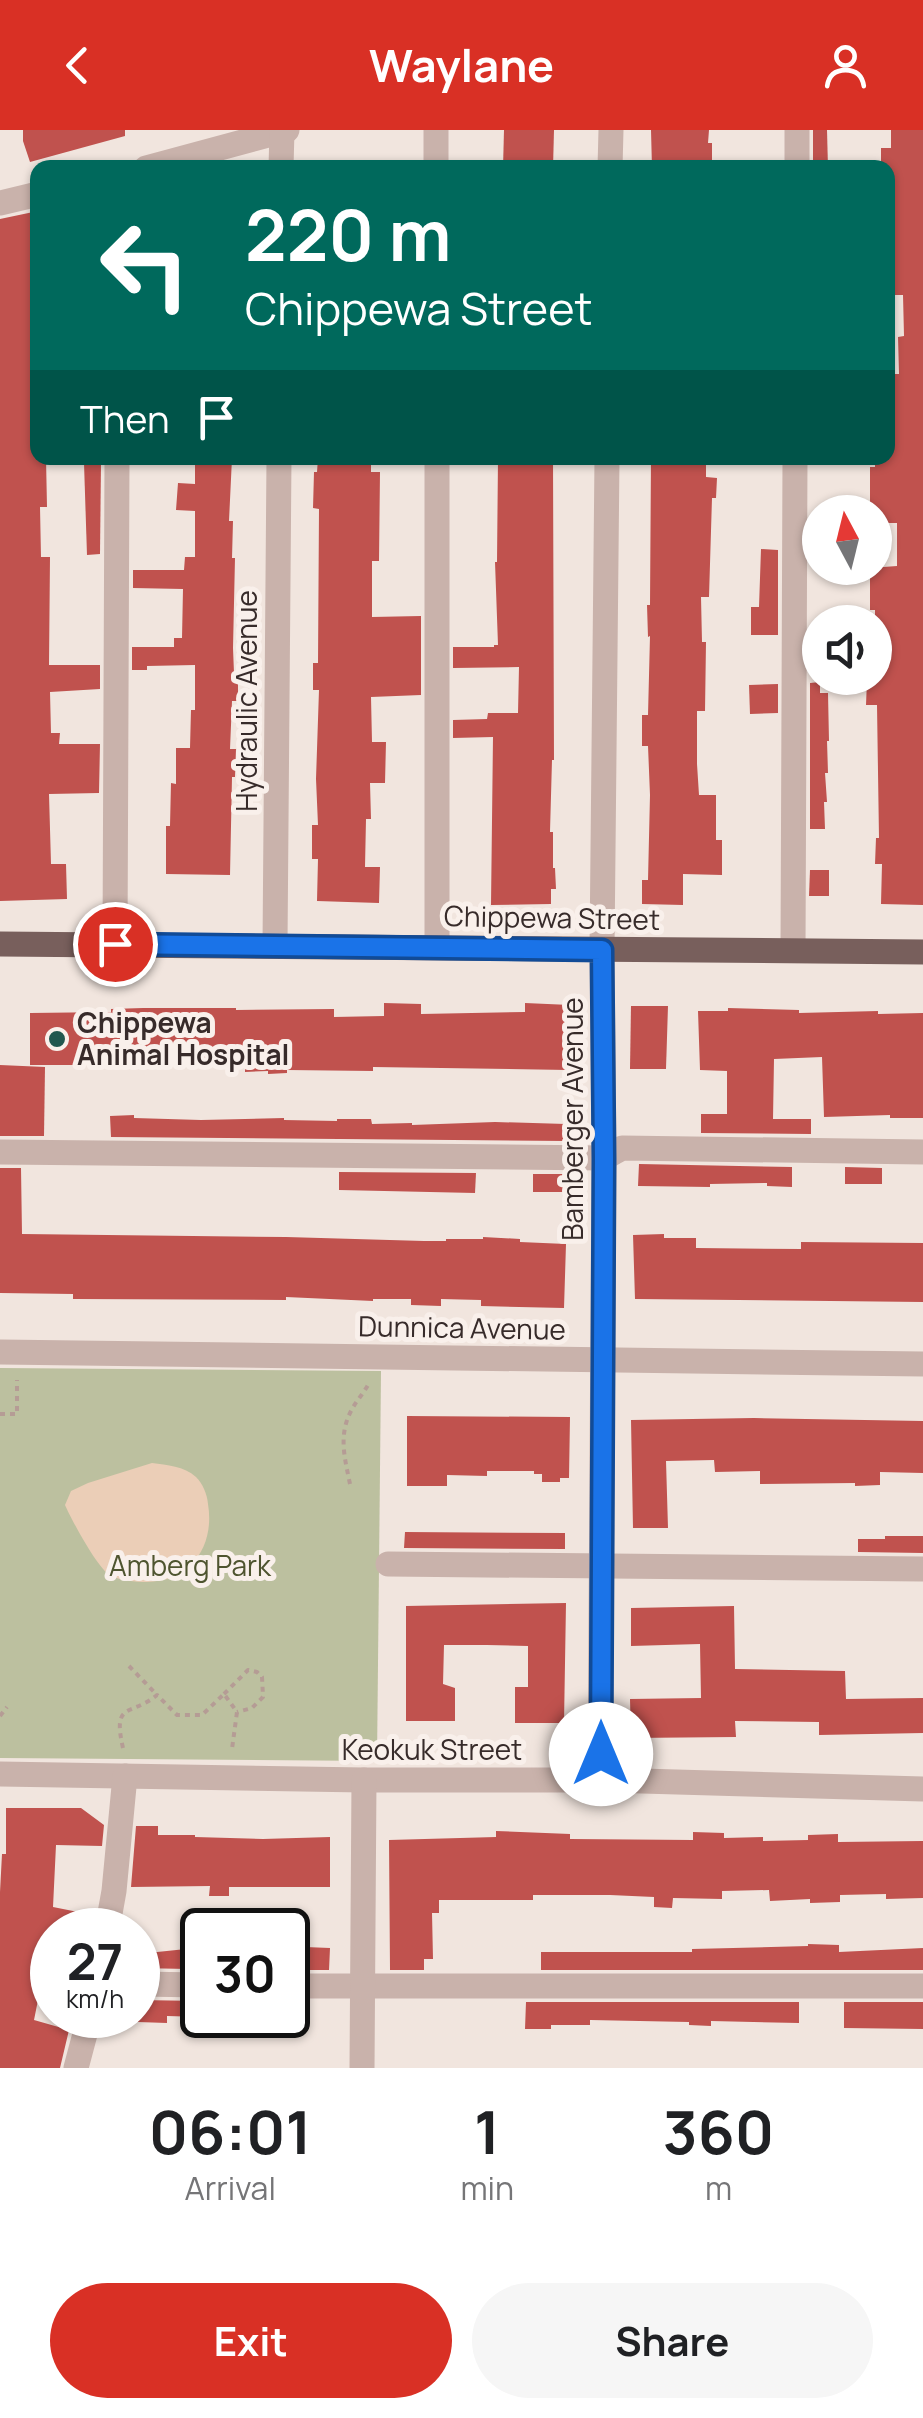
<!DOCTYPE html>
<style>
:root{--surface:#fff;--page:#f6f6f6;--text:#202124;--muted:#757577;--accent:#d93025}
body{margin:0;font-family:Manrope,sans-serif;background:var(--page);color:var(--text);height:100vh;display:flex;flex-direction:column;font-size:38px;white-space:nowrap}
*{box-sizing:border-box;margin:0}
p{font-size:32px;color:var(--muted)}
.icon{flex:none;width:55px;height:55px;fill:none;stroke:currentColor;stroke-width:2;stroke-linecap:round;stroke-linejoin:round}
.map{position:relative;height:1938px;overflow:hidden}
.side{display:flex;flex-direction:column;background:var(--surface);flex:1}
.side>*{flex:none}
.guide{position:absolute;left:30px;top:30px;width:865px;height:305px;border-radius:20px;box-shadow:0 2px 8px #0004;background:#00695c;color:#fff;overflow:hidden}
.needle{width:65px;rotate:353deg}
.controls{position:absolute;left:802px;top:365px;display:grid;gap:20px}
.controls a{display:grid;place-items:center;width:90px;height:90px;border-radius:50%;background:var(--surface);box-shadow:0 2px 8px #0004;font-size:50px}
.speed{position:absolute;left:30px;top:1778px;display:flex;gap:20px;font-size:50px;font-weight:700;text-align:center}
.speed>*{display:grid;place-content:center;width:130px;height:130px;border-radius:50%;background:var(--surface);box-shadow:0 2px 8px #0004;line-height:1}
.speed small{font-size:25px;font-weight:400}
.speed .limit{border:5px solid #111;border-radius:15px;background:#fff;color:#111}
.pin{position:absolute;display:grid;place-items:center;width:85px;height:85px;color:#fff;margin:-42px;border:5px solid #fff;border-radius:50%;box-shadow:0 2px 10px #0007}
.me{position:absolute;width:110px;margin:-55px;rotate:0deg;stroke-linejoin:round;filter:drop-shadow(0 0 8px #0008)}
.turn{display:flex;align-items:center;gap:35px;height:210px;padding:0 50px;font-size:45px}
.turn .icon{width:130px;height:130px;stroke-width:2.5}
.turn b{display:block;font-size:70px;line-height:85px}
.then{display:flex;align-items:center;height:95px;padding:0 50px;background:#0003;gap:20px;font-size:38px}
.eta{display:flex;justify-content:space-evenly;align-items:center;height:170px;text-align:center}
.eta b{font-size:60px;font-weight:700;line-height:70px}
.primary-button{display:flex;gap:20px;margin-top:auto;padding:20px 50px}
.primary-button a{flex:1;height:115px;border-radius:60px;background:var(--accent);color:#fff;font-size:40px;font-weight:700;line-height:115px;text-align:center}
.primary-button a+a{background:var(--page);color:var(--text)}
header{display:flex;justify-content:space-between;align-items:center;height:130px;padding:0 50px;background:var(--accent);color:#fff;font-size:45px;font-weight:700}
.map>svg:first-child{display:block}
</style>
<header><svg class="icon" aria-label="back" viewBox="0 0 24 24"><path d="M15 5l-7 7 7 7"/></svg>Waylane<svg class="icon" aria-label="person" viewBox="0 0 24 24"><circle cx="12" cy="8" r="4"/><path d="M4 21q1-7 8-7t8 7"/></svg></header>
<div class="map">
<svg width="923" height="1938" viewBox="0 0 923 1938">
<rect width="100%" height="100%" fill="#f1e5de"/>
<!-- green -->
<polygon fill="#bcc09f" points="0,1238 381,1241 377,1631 0,1628"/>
<!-- sand -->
<path fill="#ebceb7" d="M152,1333C167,1335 184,1336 196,1347C203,1354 207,1364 208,1374C215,1416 191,1451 147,1452C135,1452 121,1451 110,1445C98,1439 71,1389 65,1375L71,1361L88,1353Z"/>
<!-- building -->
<g fill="#c0524e">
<polygon points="23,0 125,0 125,6 30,32 23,11"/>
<polygon points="504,0 554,0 553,38 503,38"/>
<polygon points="651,0 709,0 708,13 712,13 712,38 652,38"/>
<polygon points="813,0 827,0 828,38 813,38"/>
<polygon points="891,0 923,0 923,775 881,774 882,734 875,734 876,708 879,708 877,575 866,575 867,550 875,550 875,480 870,480 870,438 897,436 897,393 879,393 879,380 870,380 870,337 875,337 875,328 888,328 888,244 899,244 898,207 904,206 903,165 888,165 889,47 888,47 888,38 881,38 881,18 891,18"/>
<polygon points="38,81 38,328 46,328 47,377 40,377 41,427 50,427 49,535 100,535 100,559 50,562 51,603 60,603 59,614 100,614 99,663 49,664 51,734 66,734 67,769 0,771 0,89"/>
<polygon points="195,328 232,328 229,391 233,391 232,428 235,428 233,518 234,543 238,543 238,571 232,571 230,619 236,619 235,647 232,647 230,745 166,744 166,696 170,696 171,653 176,654 176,618 190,618 191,580 195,580 195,535 147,536 147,540 132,540 132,517 174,517 174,508 182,508 183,459 133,458 133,440 184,440 185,427 195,427 195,381 176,380 178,353 195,354"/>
<polygon points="318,328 371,328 371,342 380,342 379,431 372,431 372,487 421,486 421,565 371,567 372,612 386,612 385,653 370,653 371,689 366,689 365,737 380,737 379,773 317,771 318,729 312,729 312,695 318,695 316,649 319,560 313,560 313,533 318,533 319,379 313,378 314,342 317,342"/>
<polygon points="498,328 553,328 554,630 552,630 550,702 553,702 553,738 555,738 556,759 551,759 551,774 491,775 493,607 453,608 453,590 487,589 488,583 518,583 519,537 453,538 453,517 494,517 494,515 498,515 495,432 497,432"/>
<polygon points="651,328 706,328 706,347 717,348 716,368 712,368 709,467 701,467 702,512 706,512 705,581 697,581 697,634 699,665 716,665 716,710 722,710 722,745 683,744 683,775 642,774 642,750 648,750 650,665 648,616 642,616 642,585 648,585 650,506 648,507 647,475 650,475"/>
<polygon points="84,333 101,333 100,424 87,425"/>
<polygon points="761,419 778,420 778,505 751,505 751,477 759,477"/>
<polygon points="820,552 820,563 828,563 829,611 827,611 828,643 825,643 827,672 824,672 825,699 810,699 810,553"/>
<polygon points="778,554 778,583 750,584 749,555"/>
<polygon points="810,740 829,740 829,766 809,766"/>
<polygon points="384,873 421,874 421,884 525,882 525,873 570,875 568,940 373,937 373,941 287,940 287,943 268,944 268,941 245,942 245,929 150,930 150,922 83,925 83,935 30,935 30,883 111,882 111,879 143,878 236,878 236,880 334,879 334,887 384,886"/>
<polygon points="631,876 668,876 666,939 630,939"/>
<polygon points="728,878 799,880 799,883 878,881 878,884 923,883 923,988 890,988 890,985 824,987 822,927 774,929 773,989 811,989 811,1004 701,1003 701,984 727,984 727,941 700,940 698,881 728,881"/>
<polygon points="0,935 45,937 44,1006 0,1006"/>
<polygon points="134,985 134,988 201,990 284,988 284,990 337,991 337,989 371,989 372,994 412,993 412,995 495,992 566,994 566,1011 111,1007 110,986"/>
<polygon points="639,1034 792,1037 792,1057 767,1056 767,1053 710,1054 710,1057 638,1056"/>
<polygon points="845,1037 882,1038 882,1054 845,1054"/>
<polygon points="0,1038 21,1038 22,1104 286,1107 424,1111 446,1111 446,1109 483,1109 483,1107 520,1109 520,1112 566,1114 564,1178 481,1176 481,1170 441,1169 441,1176 411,1175 411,1169 373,1169 373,1171 286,1167 286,1170 73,1169 73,1164 0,1163"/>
<polygon points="339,1042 476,1043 475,1063 339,1060"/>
<rect x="533" y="1044" width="32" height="18"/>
<polygon points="664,1104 664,1108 696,1108 696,1118 801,1119 801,1112 923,1113 923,1172 635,1169 633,1105"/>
<polygon points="407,1286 570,1287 569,1348 560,1348 560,1352 542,1352 542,1344 534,1344 534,1341 487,1341 487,1346 447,1345 447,1356 407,1356"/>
<polygon points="754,1288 923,1291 923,1343 880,1342 880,1355 855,1356 855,1353 760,1354 760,1341 715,1342 714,1330 666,1331 668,1398 633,1398 631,1290"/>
<polygon points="405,1402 565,1403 565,1419 404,1418"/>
<polygon points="885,1406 923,1406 923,1423 858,1422 858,1409 885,1409"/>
<polygon points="566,1473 564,1593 515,1593 515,1557 528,1557 528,1516 487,1515 444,1515 443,1554 455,1558 455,1591 406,1591 406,1476"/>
<polygon points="734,1476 735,1539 845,1541 846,1569 923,1568 923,1603 819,1605 819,1592 735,1591 736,1607 631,1608 630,1569 701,1568 700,1514 631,1516 631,1478"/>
<polygon points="6,1678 81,1678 104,1695 102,1716 56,1715 53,1777 93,1785 91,1800 52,1800 34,1890 69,1900 60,1938 0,1938 0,1762 2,1724 6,1724"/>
<polygon points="136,1696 158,1696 158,1705 195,1705 195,1707 263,1709 330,1707 330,1757 229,1757 229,1766 209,1766 210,1756 131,1757"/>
<polygon points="496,1701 570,1704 570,1709 693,1710 693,1702 724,1703 724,1708 763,1707 763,1711 808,1710 808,1705 838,1704 838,1712 923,1711 923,1768 886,1769 886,1764 840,1765 840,1772 810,1773 810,1769 770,1771 769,1760 722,1761 722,1769 673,1768 672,1778 654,1777 654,1767 610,1765 533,1765 533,1770 439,1770 439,1783 432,1783 433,1829 424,1829 424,1840 390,1840 389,1710 496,1707"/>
<polygon points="808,1814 839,1815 839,1822 923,1818 923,1840 541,1840 541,1822 692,1822 692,1819 808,1816"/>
<polygon points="305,1817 330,1818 329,1840 288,1840 288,1820 305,1819"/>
<polygon points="186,1819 188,1839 138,1838 138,1824"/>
<polygon points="138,1870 202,1871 202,1887 167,1886 167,1893 138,1892"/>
<polygon points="526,1872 799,1872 799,1893 711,1891 711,1896 689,1895 689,1892 590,1890 590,1895 551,1895 551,1899 525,1899"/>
<polygon points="844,1872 923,1872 923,1899 844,1898"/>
</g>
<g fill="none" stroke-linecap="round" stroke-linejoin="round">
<!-- path -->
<g stroke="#b59c95" stroke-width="4" stroke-dasharray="5 5" stroke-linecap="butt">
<polyline points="0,1284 17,1284 17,1250"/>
<path d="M350,1354C345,1329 338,1306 351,1281C356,1271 364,1263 369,1253"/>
<polyline points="129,1536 157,1565"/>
<polyline points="224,1564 248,1540 257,1542 262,1547 263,1567 252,1578 237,1582"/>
<polyline points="0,1586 7,1577"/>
<path d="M123,1618C112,1570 131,1587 157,1565L177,1585H202L224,1564L237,1582L232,1619"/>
</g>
<!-- minor -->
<g stroke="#c9b2ab" stroke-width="25">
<polyline points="436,0 436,38"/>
<polyline points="146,38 287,0"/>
<polyline points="281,38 282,0"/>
<polyline points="610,38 611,0"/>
<polyline points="797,38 797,0"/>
<polyline points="0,73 38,64"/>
<polyline points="437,328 437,817"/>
<polyline points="115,814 117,328"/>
<polyline points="275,815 279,328"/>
<polyline points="793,820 795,328"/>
<polyline points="0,1022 604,1028 622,1018 923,1022"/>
<polyline points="0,1222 923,1234"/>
<polyline points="388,1434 923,1439"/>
<polyline points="0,1644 364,1650 607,1650 923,1659"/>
<polyline points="600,1650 604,1028 602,819 607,328"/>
<polyline points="107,1800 114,1761 125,1646"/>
<polyline points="138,1854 202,1855"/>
<polyline points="288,1856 923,1856"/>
<polyline points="76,1938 90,1885"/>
<polyline points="362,1938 364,1650"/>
</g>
<!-- major -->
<polyline stroke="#785f5c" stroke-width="25" points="0,814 923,822"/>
</g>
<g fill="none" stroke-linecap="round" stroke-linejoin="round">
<!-- route casing -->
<g stroke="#114b97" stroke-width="25">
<polyline id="route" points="115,814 602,820 604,1028 601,1624"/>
</g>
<!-- route -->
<use href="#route" stroke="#1a73e8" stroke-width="18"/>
</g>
<!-- markers -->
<circle fill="#21574f" stroke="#f9f0eb" stroke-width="4" cx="57" cy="909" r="10"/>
<g text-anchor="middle" stroke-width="10" stroke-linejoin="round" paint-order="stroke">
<!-- street labels -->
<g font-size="28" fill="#372b2a" stroke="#f9f0eb">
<text transform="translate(247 571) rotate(-90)" y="10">Hydraulic Avenue</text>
<text transform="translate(552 788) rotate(1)" y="10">Chippewa Street</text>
<text transform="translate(573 989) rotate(-90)" y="10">Bamberger Avenue</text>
<text transform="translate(462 1198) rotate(1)" y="10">Dunnica Avenue</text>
<text x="432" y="1630">Keokuk Street</text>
</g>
<!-- poi labels -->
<g font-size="28" font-weight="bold" fill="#372b2a" stroke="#f9f0eb" text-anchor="start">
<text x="77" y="903">Chippewa<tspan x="77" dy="32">Animal Hospital</tspan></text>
</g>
<!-- park labels -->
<g font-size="28" fill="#4e542f" stroke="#f9f0eb">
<text x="190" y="1446">Amberg Park</text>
</g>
</g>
</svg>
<div class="controls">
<a><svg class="needle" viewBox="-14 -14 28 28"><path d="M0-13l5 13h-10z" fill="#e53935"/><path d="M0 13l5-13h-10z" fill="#757577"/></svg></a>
<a><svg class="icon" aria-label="sound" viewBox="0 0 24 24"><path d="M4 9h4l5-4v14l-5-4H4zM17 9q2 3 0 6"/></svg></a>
</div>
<div class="speed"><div>27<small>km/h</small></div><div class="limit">30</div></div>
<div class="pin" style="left:115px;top:814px;background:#d93025"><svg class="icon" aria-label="arrive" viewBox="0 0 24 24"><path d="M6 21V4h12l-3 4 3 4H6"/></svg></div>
<svg class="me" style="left:601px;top:1624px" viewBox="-20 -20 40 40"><circle r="19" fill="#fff"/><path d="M0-13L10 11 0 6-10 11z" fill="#1a73e8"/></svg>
<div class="guide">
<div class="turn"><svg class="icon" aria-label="left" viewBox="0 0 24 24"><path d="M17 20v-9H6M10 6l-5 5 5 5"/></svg><div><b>220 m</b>Chippewa Street</div></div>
<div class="then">Then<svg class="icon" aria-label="arrive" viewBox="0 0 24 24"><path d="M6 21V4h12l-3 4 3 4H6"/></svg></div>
</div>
</div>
<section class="side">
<div class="eta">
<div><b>06:01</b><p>Arrival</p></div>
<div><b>1</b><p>min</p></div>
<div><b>360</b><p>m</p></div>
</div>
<div class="primary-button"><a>Exit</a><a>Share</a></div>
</section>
